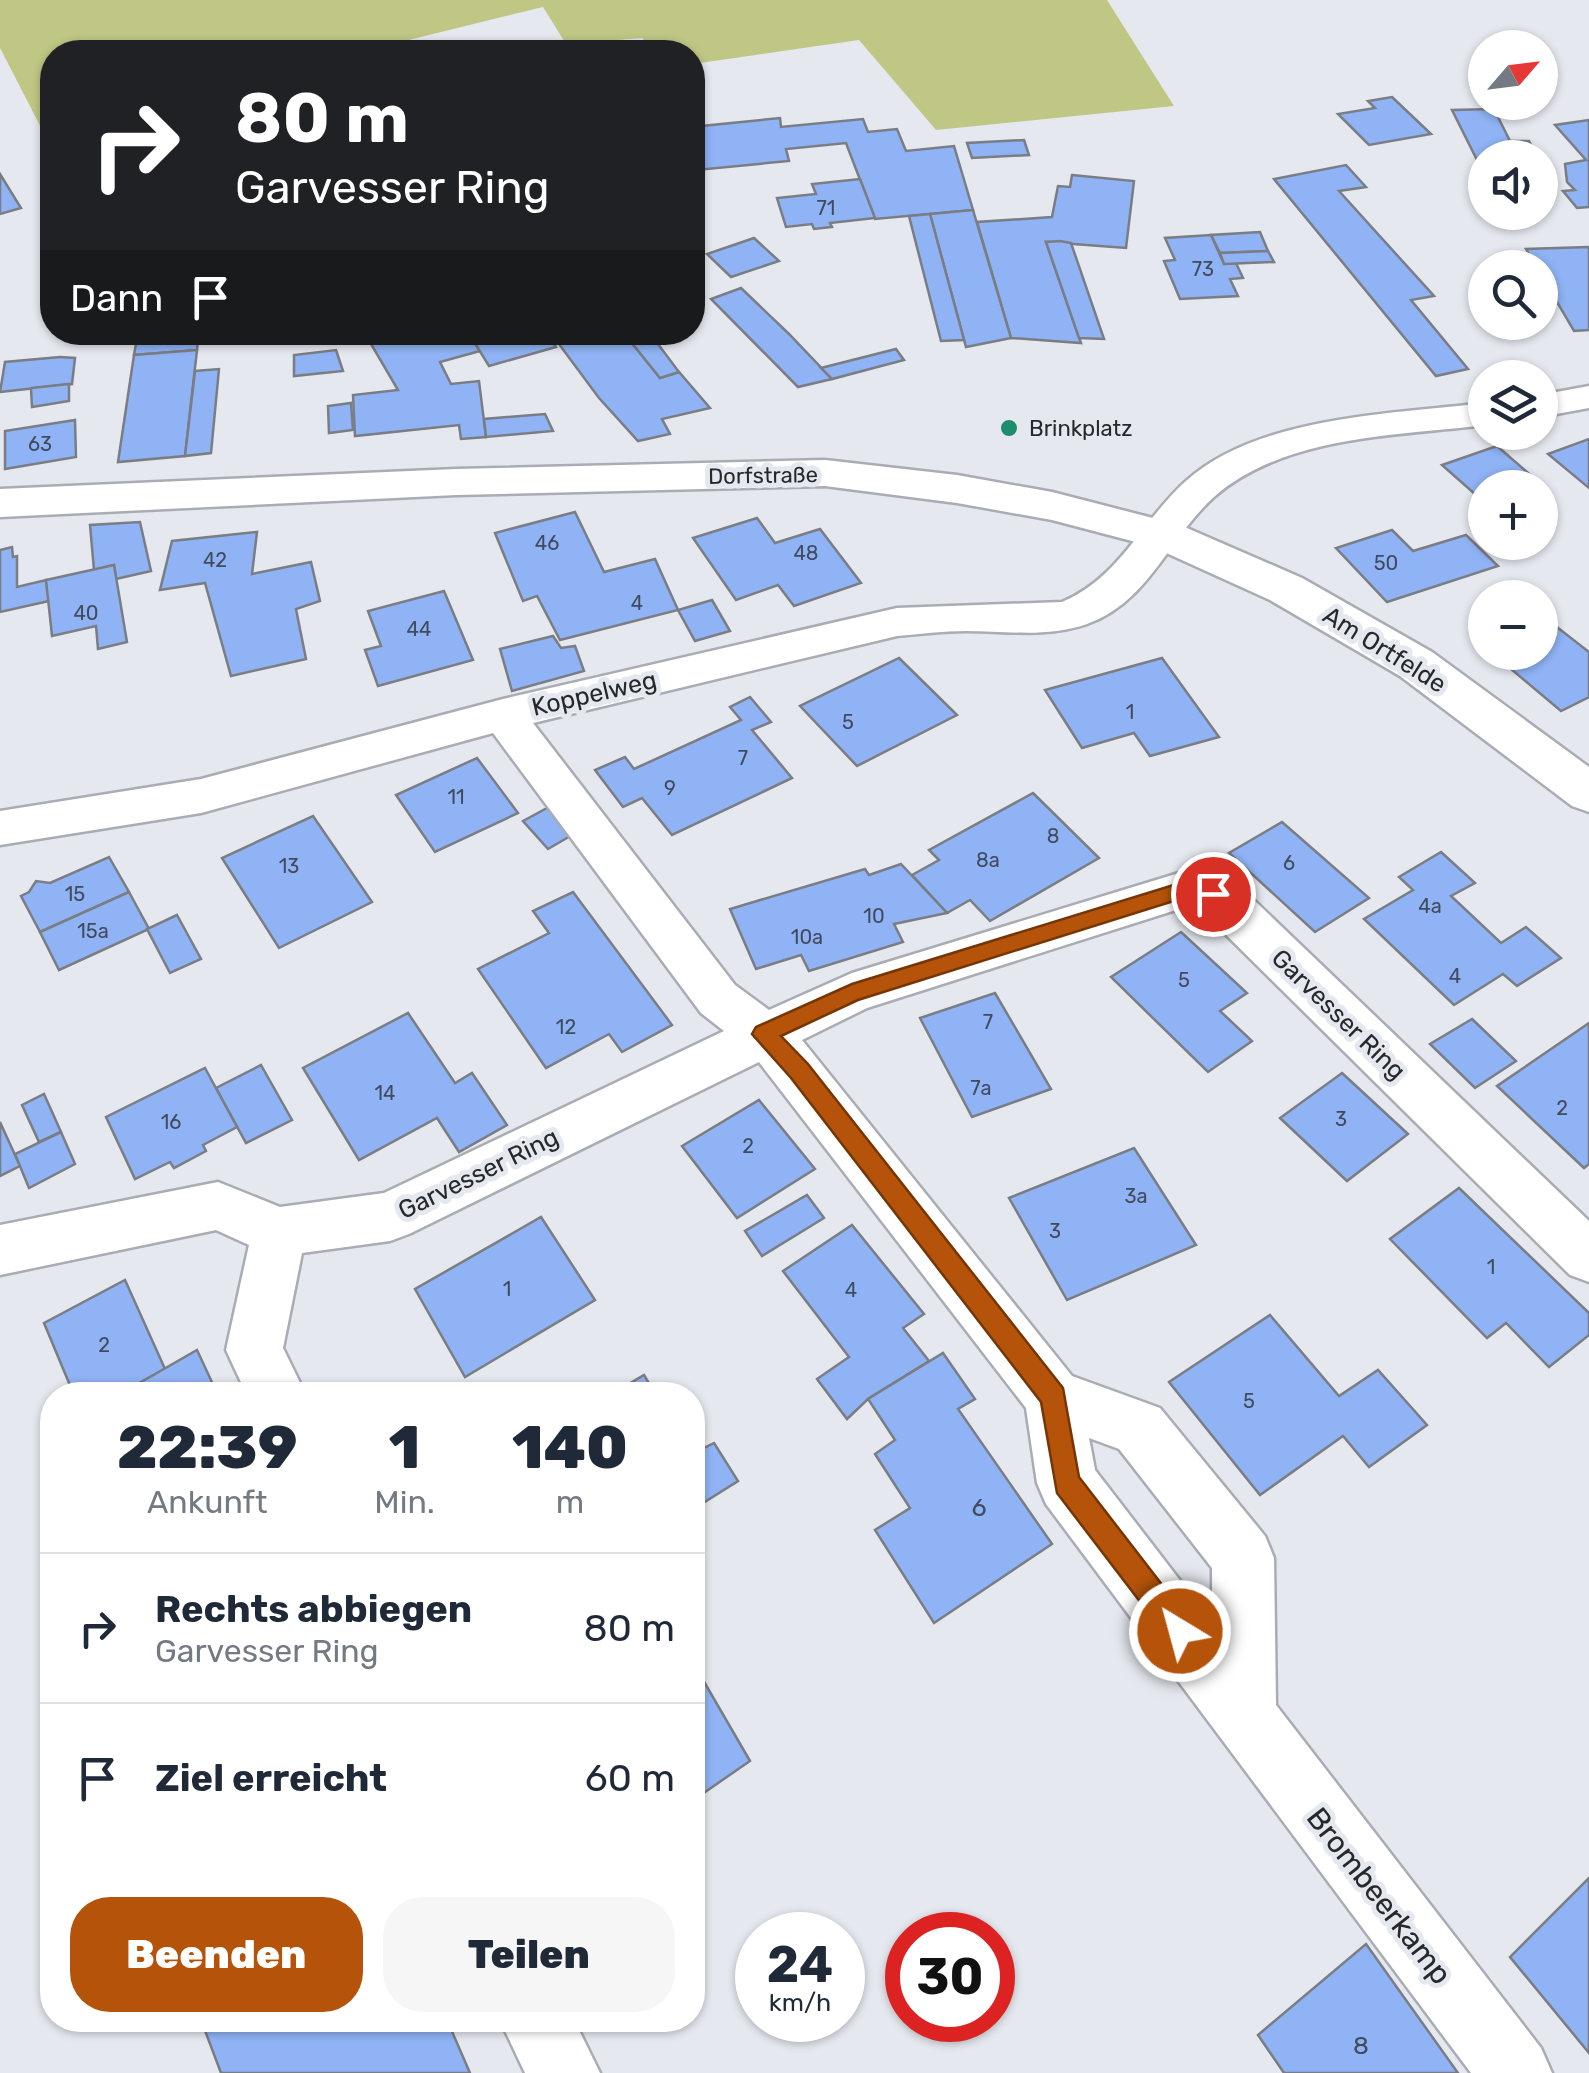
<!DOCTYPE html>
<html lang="de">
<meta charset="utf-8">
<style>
:root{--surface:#fff;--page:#f6f6f7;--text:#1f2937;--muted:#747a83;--line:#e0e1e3;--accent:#b45309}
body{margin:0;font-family:Rubik,sans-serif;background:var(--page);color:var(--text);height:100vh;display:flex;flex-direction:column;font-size:38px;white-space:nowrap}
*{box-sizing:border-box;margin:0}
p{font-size:32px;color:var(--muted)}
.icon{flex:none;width:55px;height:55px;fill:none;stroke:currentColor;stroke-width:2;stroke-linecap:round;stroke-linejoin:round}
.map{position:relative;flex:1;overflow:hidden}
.side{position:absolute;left:40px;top:1382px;width:665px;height:650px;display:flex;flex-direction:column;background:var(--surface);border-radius:40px;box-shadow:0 2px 8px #0004}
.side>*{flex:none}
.guide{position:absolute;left:40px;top:40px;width:665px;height:305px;border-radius:40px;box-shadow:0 2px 8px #0004;background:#202124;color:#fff;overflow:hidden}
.needle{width:65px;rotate:62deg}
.tools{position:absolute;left:1468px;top:30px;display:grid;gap:20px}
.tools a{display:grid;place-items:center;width:90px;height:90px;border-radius:50%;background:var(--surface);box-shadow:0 2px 8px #0004;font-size:50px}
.speed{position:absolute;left:735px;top:1912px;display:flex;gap:20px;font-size:50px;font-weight:700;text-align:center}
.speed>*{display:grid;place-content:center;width:130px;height:130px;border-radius:50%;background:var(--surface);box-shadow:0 2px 8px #0004;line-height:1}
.speed small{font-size:25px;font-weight:400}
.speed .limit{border:15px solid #d22;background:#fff;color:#111}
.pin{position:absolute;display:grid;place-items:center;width:85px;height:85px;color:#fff;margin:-42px;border:5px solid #fff;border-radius:50%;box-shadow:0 2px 10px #0007}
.me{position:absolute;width:110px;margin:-55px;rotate:323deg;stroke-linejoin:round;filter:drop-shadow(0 0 8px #0008)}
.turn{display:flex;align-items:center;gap:35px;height:210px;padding:0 30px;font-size:45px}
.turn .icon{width:130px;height:130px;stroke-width:2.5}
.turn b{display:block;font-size:70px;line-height:85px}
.then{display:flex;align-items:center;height:95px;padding:0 30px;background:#0003;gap:20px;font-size:38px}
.eta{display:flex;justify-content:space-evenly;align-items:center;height:170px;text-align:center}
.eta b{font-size:60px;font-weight:800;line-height:70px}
.primary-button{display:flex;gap:20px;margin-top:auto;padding:20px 30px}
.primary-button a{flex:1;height:115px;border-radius:40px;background:var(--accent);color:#fff;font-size:40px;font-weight:800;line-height:115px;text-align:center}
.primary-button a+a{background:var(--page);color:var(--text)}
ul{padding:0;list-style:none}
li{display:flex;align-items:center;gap:30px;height:150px;padding:0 30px;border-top:2px solid var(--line)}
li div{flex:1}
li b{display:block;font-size:38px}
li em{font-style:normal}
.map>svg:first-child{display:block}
</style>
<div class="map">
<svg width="1589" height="2073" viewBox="0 0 1589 2073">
<rect width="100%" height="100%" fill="#e5e9ef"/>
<!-- green -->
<polygon fill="#c0c785" points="0,0 1107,0 1174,106 936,130 859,40 693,64 692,52 654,52 642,38 566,44 543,7 360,52 52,52 52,149 0,48"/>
<!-- building -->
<g fill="#8fb3f5" stroke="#7a7d83" stroke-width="2.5">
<polygon points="1392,97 1431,134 1369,145 1338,114 1375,108 1368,101"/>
<polygon points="1494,109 1510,141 1529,141 1538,158 1485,158 1485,176 1452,110"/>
<polygon points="780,118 781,127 863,119 868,132 897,129 906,151 954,146 973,210 875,219 846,143 786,149 789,161 696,170 702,192 692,193 692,127"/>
<polygon points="1589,120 1589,207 1577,208 1563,191 1575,190 1567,182 1565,164 1586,160 1555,125"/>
<polygon points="1024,140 1029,155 972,158 967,143"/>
<polygon points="1346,165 1366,187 1339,191 1434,296 1411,300 1468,369 1436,376 1274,179"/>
<polygon points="0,174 21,208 0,214"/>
<polygon points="1072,175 1134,181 1126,248 1046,242 1081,343 1011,338 977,222 1052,217 1058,186 1070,187"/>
<polygon points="860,179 875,218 830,223 832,227 814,229 812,224 786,227 777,198 816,194 812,184"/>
<polygon points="973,210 1011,338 966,347 930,214"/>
<polygon points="930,214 964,340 941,341 909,216"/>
<polygon points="1260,232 1268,251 1220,253 1211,235"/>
<polygon points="1211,235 1224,264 1236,263 1243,278 1230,279 1238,296 1180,299 1164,261 1175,260 1165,238"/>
<polygon points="754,238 779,261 731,277 707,254"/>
<polygon points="1060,241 1071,243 1104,339 1079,338 1046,242"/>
<polygon points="1589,247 1589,330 1574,331 1526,249"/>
<polygon points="1268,251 1274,262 1224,264 1220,253"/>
<polygon points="741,288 789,334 832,379 798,387 711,299"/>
<polygon points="138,332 199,332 197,350 134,355"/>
<polygon points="364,332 468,332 480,351 440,362 451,384 479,381 486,437 461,439 459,425 355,436 353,395 398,390"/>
<polygon points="468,332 546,332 556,347 489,366"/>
<polygon points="550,332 623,332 660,378 679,372 710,408 662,419 670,434 638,441 599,398"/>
<polygon points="623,332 649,332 679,372 660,378"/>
<polygon points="896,349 904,360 832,379 821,368"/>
<polygon points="197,350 185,456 118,462 134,355"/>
<polygon points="336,350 343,371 294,376 294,355"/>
<polygon points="60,357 75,358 72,384 0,392 5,362"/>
<polygon points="219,369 211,453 185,456 195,371"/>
<polygon points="69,384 69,401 32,407 31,388"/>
<polygon points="351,403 353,430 329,433 328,406"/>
<polygon points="545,414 553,431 486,437 484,419"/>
<polygon points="75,420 76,457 5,469 5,431"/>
<polygon points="1589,439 1589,488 1548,454"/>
<polygon points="1497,446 1542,485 1485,488 1485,503 1442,465"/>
<polygon points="575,512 604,572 655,559 678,610 560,640 537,596 523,601 495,533"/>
<polygon points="757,518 775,543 820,529 861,583 794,606 778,585 736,600 693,538"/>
<polygon points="140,522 151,571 116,579 114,565 94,570 90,525"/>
<polygon points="1392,530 1413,551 1466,535 1498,566 1387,602 1336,548"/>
<polygon points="257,532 252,574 311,562 320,601 296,609 306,659 231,676 205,583 160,590 172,541"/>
<polygon points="12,547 13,557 17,556 17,587 46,580 49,601 0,612 0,550"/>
<polygon points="114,565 127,642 98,649 96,626 52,636 46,580"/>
<polygon points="444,591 473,660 378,686 365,650 381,646 368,611"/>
<polygon points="712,600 730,631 695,641 678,610"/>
<polygon points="1553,624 1589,652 1589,697 1561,711 1492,653 1540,652 1540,630"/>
<polygon points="553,636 561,648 575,646 584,671 512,691 500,649"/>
<polygon points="899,658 957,715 857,766 800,706"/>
<polygon points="1162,658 1219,737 1150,756 1134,733 1082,748 1045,690"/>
<polygon points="750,697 771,722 752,730 792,778 672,835 642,798 623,807 595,770 625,757 634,769 741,720 730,707"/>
<polygon points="477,758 518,813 435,852 396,795"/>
<polygon points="1033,793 1099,858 990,921 970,900 947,913 912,875 939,860 929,850"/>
<polygon points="547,808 572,835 548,849 523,821"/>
<polygon points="313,816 372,902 279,948 222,858"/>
<polygon points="1282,822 1369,898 1315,932 1229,853"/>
<polygon points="1441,852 1475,883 1451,896 1501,943 1526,927 1561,958 1517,986 1503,974 1454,1005 1364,919 1413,890 1399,877"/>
<polygon points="109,857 129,892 40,932 21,896 29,892 36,881 50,883"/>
<polygon points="901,864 947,913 894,924 903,942 809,971 801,955 756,969 730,909 865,869 869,875"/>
<polygon points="129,892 149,929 59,970 40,932"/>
<polygon points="573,892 672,1025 622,1052 609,1034 546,1068 478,969 549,933 533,911"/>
<polygon points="177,915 201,959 170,973 147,929"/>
<polygon points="1181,932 1247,993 1220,1011 1252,1041 1208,1072 1111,977"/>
<polygon points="995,993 1051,1089 972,1117 920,1018"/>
<polygon points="408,1013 455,1083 472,1073 507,1125 459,1152 437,1118 359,1160 303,1068"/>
<polygon points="1472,1019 1516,1061 1475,1088 1430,1044"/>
<polygon points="1589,1023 1589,1164 1584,1168 1497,1086"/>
<polygon points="261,1065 292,1120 246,1143 216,1088"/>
<polygon points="205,1068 237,1127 203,1145 206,1151 174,1168 170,1162 135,1179 106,1117"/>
<polygon points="1342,1073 1408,1134 1347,1181 1280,1118"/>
<polygon points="44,1094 61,1132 39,1142 22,1105"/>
<polygon points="759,1100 815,1169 737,1218 682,1146"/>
<polygon points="0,1122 20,1166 0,1176"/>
<polygon points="61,1132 75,1164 29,1188 15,1154"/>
<polygon points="1134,1148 1196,1245 1067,1300 1009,1198"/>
<polygon points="1459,1188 1589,1313 1589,1335 1549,1367 1506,1323 1487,1338 1390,1239"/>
<polygon points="807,1195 824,1218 762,1256 745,1231"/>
<polygon points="541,1217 595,1300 465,1377 415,1289"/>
<polygon points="852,1225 924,1314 903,1328 929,1361 868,1399 847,1419 817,1379 849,1357 783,1271"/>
<polygon points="125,1280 165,1369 117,1395 74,1395 44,1323"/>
<polygon points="1270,1315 1339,1396 1378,1370 1427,1425 1369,1467 1343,1436 1260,1495 1169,1382"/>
<polygon points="197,1350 217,1393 149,1395 143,1381"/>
<polygon points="943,1353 975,1399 958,1409 1052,1544 934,1623 875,1530 910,1508 875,1454 895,1440 868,1399"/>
<polygon points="644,1375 656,1395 610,1395"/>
<polygon points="714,1443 738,1481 692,1510 692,1454"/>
<polygon points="692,1661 750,1761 692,1801"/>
<polygon points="1589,1878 1589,2053 1510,1957"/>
<polygon points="1366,1944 1458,2073 1284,2073 1258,2035"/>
<polygon points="201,2020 447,2020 470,2073 221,2073"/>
</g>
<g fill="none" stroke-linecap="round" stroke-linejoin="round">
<!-- street casing -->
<g stroke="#a9adb3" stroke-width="5">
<g id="street">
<polygon points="1589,386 1589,408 1540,417 1540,395"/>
<path d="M1485,403V425C1397,436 1286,435 1215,496C1169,537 1149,602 1087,624C1047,638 1007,631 966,631C943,631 920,634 897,636L533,723L735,985L769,1010L852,973L1179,873C1218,875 1227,878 1257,903L1589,1221V1282L1570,1275L1202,911L1179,909L867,1008L802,1040L1072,1376L1160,1408L1265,1536L1274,1558L1276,1705L1541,2048L1552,2073H1471L1046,1504L1037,1483L1026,1408L759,1062L409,1234L390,1241L302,1253L283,1348L306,1395H247L226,1350L249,1245L216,1230L0,1275V1225L218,1182L280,1207L384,1193L724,1031L701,1013L493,733L201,813L0,845V811L201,779L503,699L897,608L1062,602C1120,578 1142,520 1186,481C1258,416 1393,414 1485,403ZM1089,1438L1119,1449L1212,1568V1622L1095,1470Z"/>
<polygon points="500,2020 574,2020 600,2073 525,2073"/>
</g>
</g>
<!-- secondary casing -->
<g stroke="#a9adb3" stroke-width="5">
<polygon id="secondary" points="825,460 957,475 1052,492 1180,525 1302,578 1432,652 1589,767 1589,812 1572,806 1400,676 1270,600 1151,546 1052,520 957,503 825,486 456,495 0,517 0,489 456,469"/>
</g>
<!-- street -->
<use href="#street" fill="#fff" fill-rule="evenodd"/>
<!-- secondary -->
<use href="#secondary" fill="#fff" fill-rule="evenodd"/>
</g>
<!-- route -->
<polygon fill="#b45309" stroke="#753606" stroke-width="2.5" points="1180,883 1213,885 1223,894 1213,902 1180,899 858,1000 781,1036 808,1064 1063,1388 1079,1477 1190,1621 1194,1631 1190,1641 1180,1645 1170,1641 1057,1493 1041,1402 791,1078 752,1034 756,1027 852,984"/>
<!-- markers -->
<circle fill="#1d8d6d" stroke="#e5e9ef" stroke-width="4" cx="1009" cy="428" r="10"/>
<g text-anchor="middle" stroke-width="10" stroke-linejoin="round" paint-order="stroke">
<!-- number labels -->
<g font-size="20" fill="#414b5e">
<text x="826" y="215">71</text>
<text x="1203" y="276">73</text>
<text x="40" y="451">63</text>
<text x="547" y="550">46</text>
<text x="806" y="560">48</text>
<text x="215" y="567">42</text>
<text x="1386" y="570">50</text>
<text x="637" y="610">4</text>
<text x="86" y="620">40</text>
<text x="419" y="636">44</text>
<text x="1130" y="719">1</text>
<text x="848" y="729">5</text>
<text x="743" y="765">7</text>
<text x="670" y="795">9</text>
<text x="456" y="804">11</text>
<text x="1053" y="843">8</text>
<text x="988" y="867">8a</text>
<text x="1289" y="870">6</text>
<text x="289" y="873">13</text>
<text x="75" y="901">15</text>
<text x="1430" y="913">4a</text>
<text x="874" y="923">10</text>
<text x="93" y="938">15a</text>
<text x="807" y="944">10a</text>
<text x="1455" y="983">4</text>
<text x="1184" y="987">5</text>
<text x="988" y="1029">7</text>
<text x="566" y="1034">12</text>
<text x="981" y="1095">7a</text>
<text x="385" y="1100">14</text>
<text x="1562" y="1115">2</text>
<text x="1341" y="1126">3</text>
<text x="171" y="1129">16</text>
<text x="748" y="1153">2</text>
<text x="1136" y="1203">3a</text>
<text x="1055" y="1238">3</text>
<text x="1491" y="1274">1</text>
<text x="507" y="1296">1</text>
<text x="851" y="1297">4</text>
<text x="104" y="1352">2</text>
<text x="1249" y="1408">5</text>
</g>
<!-- far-poi labels -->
<g font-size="22" fill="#27282b" stroke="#e5e9ef" text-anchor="start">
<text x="1029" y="436">Brinkplatz</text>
</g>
<!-- far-street labels -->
<g font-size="22" fill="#27282b" stroke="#e5e9ef">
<text transform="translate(763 475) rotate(-1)" y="8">Dorfstraße</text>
</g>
<!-- street labels -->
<g font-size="25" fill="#27282b" stroke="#e5e9ef">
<text transform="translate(1385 649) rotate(32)" y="9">Am Ortfelde</text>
<text transform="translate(594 693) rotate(-13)" y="9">Koppelweg</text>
<text transform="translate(1339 1014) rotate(44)" y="9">Garvesser Ring</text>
<text transform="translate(478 1173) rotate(-26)" y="9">Garvesser Ring</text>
</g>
<!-- near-number labels -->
<g font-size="25" fill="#414b5e">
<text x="979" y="1516">6</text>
<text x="1361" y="2054">8</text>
</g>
<!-- near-street labels -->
<g font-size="30" fill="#27282b" stroke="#e5e9ef">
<text transform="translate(1379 1896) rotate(52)" y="10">Brombeerkamp</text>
</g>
</g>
</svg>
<div class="tools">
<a><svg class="needle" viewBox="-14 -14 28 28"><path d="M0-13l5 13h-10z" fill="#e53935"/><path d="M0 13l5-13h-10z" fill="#747a83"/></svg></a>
<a><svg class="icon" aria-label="sound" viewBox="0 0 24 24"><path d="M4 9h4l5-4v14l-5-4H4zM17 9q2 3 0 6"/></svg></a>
<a><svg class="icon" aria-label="search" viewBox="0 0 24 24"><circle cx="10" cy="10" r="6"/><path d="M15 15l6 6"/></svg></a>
<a><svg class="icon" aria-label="layers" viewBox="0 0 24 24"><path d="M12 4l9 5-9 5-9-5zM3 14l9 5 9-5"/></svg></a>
<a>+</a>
<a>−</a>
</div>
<div class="speed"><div>24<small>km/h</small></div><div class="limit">30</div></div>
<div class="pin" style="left:1213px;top:894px;background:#d93025"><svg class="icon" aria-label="arrive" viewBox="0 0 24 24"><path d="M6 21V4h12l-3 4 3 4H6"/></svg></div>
<svg class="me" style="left:1180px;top:1631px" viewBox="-20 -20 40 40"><circle r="17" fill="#b45309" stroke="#fff" stroke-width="3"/><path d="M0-11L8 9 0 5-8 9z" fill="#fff"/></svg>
<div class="guide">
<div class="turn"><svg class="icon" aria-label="right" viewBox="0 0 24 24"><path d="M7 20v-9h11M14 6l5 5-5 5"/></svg><div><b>80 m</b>Garvesser Ring</div></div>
<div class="then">Dann<svg class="icon" aria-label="arrive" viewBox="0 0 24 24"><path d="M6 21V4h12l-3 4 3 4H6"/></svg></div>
</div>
<section class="side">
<div class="eta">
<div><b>22:39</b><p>Ankunft</p></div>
<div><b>1</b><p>Min.</p></div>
<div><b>140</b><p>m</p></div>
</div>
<ul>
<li><svg class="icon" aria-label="right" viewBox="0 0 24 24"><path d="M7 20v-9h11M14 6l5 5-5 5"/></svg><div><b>Rechts abbiegen</b><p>Garvesser Ring</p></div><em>80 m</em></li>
<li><svg class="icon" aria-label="arrive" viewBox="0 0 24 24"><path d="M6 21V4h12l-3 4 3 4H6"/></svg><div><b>Ziel erreicht</b></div><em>60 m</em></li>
</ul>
<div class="primary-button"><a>Beenden</a><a>Teilen</a></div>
</section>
</div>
